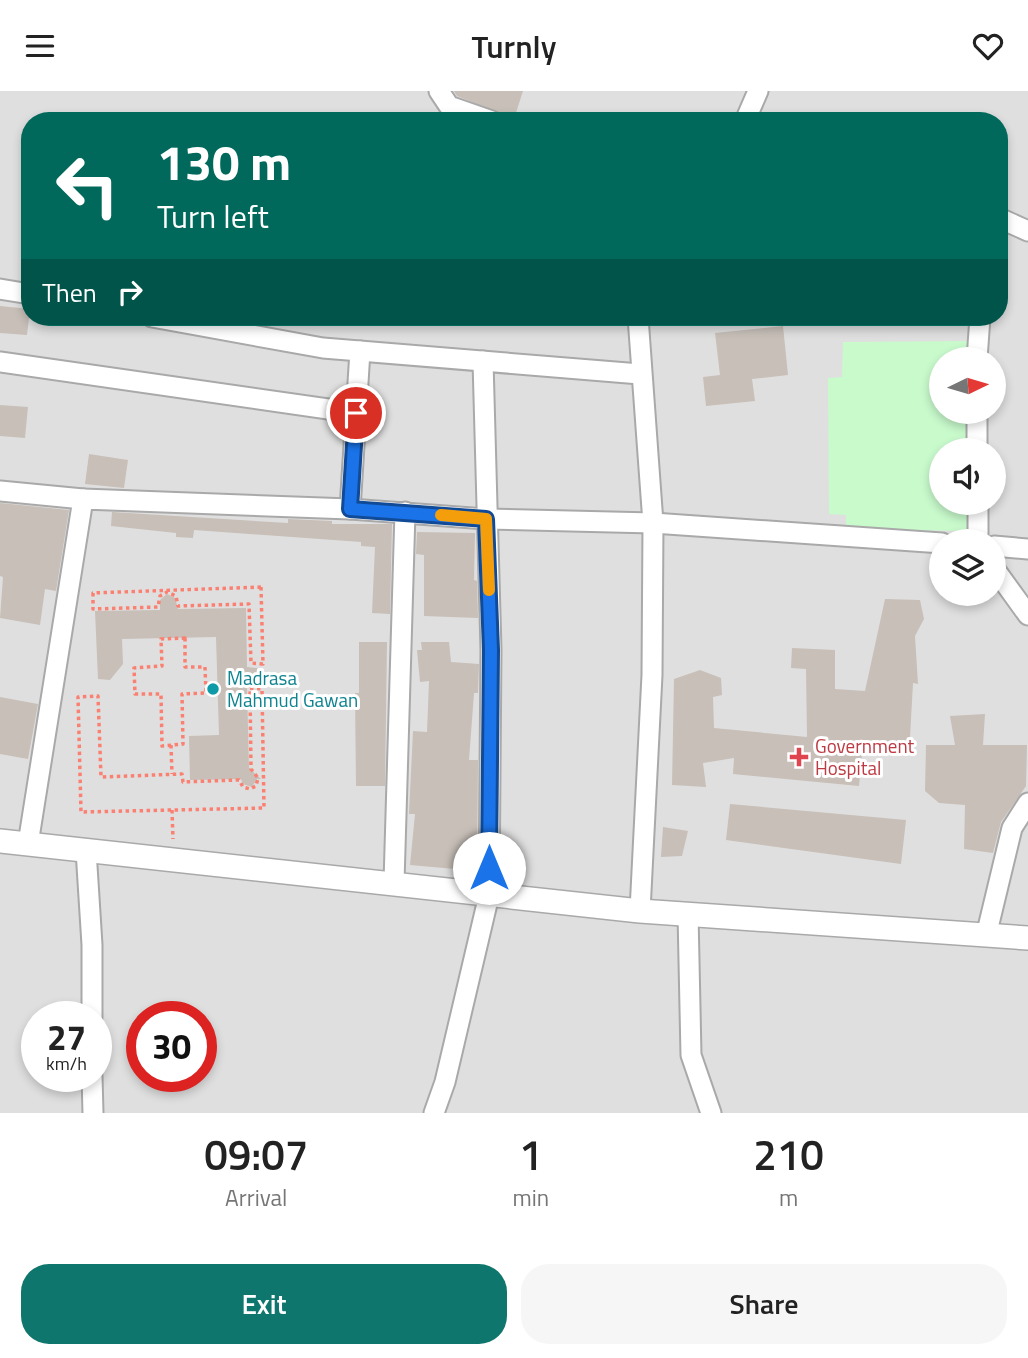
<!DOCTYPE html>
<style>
:root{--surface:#fff;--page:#f6f6f6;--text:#222;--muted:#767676;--accent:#0f766e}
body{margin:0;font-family:"Titillium Web",sans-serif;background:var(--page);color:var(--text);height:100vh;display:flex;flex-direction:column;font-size:26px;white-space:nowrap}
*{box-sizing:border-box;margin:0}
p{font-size:23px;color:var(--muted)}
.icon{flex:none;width:38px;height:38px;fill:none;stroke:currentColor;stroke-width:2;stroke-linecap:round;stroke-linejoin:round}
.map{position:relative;height:1022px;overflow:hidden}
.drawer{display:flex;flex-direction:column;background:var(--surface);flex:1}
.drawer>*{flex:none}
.hud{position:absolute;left:21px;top:21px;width:987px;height:214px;border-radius:28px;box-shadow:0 4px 10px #0003;background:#00695c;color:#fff;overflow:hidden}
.needle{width:46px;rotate:85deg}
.tools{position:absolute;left:929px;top:256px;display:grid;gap:14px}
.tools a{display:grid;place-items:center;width:77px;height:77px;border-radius:50%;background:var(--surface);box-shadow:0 4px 10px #0003;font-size:35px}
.speed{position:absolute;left:21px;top:910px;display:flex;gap:14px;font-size:35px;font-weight:700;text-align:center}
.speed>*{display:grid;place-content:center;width:91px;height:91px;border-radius:50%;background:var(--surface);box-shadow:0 4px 10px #0003;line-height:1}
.speed small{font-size:18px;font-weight:400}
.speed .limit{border:10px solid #d22;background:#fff;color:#111}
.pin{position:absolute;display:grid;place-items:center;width:60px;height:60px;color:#fff;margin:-30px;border:4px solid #fff;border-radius:50%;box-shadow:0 2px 7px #0007}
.me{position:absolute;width:77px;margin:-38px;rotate:0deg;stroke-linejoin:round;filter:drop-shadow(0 0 5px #0008)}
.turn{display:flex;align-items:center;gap:24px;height:147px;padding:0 21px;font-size:32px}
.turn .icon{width:91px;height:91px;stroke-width:2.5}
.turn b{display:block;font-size:49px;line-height:60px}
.then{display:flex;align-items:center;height:66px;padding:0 21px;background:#0003;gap:14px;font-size:26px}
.eta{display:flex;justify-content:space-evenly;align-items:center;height:119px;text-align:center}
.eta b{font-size:42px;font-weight:600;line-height:49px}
.button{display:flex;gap:14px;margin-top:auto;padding:14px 21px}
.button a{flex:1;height:80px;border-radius:28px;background:var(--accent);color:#fff;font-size:28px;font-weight:600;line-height:80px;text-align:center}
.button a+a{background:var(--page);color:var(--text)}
header{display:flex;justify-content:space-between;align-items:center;height:91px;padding:0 21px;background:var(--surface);font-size:32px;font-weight:600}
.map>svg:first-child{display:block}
</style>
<header><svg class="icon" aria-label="menu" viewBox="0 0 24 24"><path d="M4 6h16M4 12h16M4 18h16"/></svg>Turnly<svg class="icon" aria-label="heart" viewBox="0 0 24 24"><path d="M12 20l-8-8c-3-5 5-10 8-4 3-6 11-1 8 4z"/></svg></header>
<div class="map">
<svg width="1028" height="1022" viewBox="0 0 1028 1022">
<rect width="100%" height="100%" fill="#f2efe9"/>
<!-- residential -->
<path fill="#e0dfdf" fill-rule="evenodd" d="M0,0H1028V1022H0ZM30,30H999V226H30ZM942,268H994V320H942ZM942,359H994V411H942ZM942,450H994V502H942ZM37,926H96V985H37ZM142,926H201V985H142Z"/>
<!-- park -->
<polygon fill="#c8facc" points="968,250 968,268 942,268 942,320 968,320 967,359 942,359 942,411 967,411 967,440 846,438 846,424 829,423 828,287 842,286 843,251"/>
<!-- building -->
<g fill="#c7bfb8">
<polygon points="454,0 523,0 514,28 457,5"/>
<polygon points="0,215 30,218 27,244 0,242"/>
<polygon points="783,235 788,284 752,288 755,310 706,315 703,286 720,284 715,242"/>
<polygon points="0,314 28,316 25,347 0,345"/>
<polygon points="89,363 128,369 124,397 85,393"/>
<polygon points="0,412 69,419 56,500 45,498 40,534 0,527 3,486 0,485"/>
<polygon points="112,421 288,432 288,428 332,430 332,433 392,433 390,523 372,522 375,456 361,455 361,451 194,439 193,447 176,446 176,442 111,435"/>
<polygon points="417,441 475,442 474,489 477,490 478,527 424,525 424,464 416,463"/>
<polygon points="167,503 175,507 178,518 246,517 247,576 257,577 262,584 258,592 247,596 249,677 261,688 257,688 252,696 243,693 241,688 190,689 189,645 219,644 216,546 122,548 123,573 110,589 98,588 95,520 160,519 160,509"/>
<polygon points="885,508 920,509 924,528 915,545 918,593 913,592 909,664 862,662 859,695 733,683 734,667 703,672 706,696 672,694 674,588 700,579 721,587 722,604 713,606 714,637 807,646 806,578 791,577 792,557 835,559 835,598 865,600"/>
<polygon points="359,551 387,551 385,695 356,695 355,602 359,602"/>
<polygon points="421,551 449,551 451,571 479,573 478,602 474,602 469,669 478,669 477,780 410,774 415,723 409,723 413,640 427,641 429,590 420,591 417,559 422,559"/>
<polygon points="0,606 38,613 28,668 0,663"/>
<polygon points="985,623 983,654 1027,654 1026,695 1001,731 993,762 964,758 965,714 939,712 925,700 926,654 955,654 950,625"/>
<polygon points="730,713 906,729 901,773 726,749"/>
<polygon points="663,736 688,740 682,765 661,766"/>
</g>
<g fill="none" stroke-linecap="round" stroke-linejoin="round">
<!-- minor casing -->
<g stroke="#a9a9a9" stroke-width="23">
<g id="minor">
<polyline points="439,0 449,15 492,30"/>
<polyline points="745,30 758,0"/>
<polyline points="999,127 1028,140"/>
<polyline points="0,198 30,203"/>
<polyline points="152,226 323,257 640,283"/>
<polyline points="638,226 653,432 652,584 640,820"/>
<polyline points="977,268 980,226"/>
<polyline points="0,271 356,322"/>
<polyline points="977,320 977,359"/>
<polyline points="0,400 83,408"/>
<polyline points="978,411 978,450"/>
<polyline points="350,418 360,260"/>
<polyline points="994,455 1028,458"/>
<polyline points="994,477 1028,524"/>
<polyline points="28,753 83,408 350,418 486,428 653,432 942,452"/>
<polyline points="86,759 92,854 92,926"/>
<polyline points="394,791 405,421"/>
<polyline points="688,823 691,964 711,1022"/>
<polyline points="986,845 1012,737 1028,712"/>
<polyline points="92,985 93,1022"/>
<polyline points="434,1022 445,991 489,804 491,559 483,270"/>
</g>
</g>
<!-- tertiary casing -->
<g stroke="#a9a9a9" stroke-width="26">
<polyline id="tertiary" points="0,750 640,820 1028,847"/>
</g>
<!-- path -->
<g stroke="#fa8072" stroke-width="3.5" stroke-dasharray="3.5 3.5" stroke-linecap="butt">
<polygon points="261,496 263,573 251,572 249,513 178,515 176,505 167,501 160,505 158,516 93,518 93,502"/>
<polygon points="185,547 185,576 205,576 206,602 182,603 183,653 162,655 161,603 135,603 134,577 162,575 161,548"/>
<polygon points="250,597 262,598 264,717 81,721 78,606 98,605 101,686 182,683 183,691 239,689 243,696 250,698 256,695 258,687 251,678"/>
<polyline points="171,654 172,683"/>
<polyline points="172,719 173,748"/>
</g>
<!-- minor -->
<use href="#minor" stroke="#fff" stroke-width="19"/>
<!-- tertiary -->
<use href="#tertiary" stroke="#fff" stroke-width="23"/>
</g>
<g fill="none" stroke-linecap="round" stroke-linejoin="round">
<!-- route casing -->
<g stroke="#114b97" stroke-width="18">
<polyline id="route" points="356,322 350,418 486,428 491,559 489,777"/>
</g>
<!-- route -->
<use href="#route" stroke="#1a73e8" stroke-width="12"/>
<!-- slow -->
<polyline stroke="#f59e0b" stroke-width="12" points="441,424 486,428 489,499"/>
</g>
<!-- markers -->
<circle fill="#0f9aa8" stroke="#fff" stroke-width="2.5" cx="213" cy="598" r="7"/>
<path fill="#e0444e" stroke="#fff" stroke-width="2.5" d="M795.5 655.5h7v7h7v7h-7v7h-7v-7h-7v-7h7z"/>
<g text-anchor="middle" stroke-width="6" stroke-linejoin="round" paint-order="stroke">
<!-- culture labels -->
<g font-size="19" fill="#0d838f" stroke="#fff" text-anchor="start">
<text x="227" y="594">Madrasa<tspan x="227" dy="22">Mahmud Gawan</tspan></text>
</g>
<!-- health labels -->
<g font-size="19" fill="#be3a42" stroke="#fff" text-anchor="start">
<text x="815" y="662">Government<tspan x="815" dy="22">Hospital</tspan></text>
</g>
</g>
</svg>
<div class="tools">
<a><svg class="needle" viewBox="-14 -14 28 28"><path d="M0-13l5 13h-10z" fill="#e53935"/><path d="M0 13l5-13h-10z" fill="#767676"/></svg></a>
<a><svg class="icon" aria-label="sound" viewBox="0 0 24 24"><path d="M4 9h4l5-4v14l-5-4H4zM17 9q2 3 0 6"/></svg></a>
<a><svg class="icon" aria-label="layers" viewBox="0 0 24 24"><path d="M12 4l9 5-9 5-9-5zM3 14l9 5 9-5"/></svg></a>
</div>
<div class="speed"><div>27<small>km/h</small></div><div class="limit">30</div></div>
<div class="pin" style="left:356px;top:322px;background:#d93025"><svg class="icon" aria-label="arrive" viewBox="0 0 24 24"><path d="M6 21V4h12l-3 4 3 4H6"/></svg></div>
<svg class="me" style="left:489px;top:777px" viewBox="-20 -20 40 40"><circle r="19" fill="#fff"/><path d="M0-13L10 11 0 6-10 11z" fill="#1a73e8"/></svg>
<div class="hud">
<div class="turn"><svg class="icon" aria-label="left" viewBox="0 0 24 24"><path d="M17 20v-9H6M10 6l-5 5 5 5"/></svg><div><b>130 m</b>Turn left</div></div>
<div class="then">Then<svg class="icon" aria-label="right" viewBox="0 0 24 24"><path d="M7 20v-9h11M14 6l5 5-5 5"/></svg></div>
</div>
</div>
<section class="drawer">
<div class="eta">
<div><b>09:07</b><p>Arrival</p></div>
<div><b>1</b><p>min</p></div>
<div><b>210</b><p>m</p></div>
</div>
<div class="button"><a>Exit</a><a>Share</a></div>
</section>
